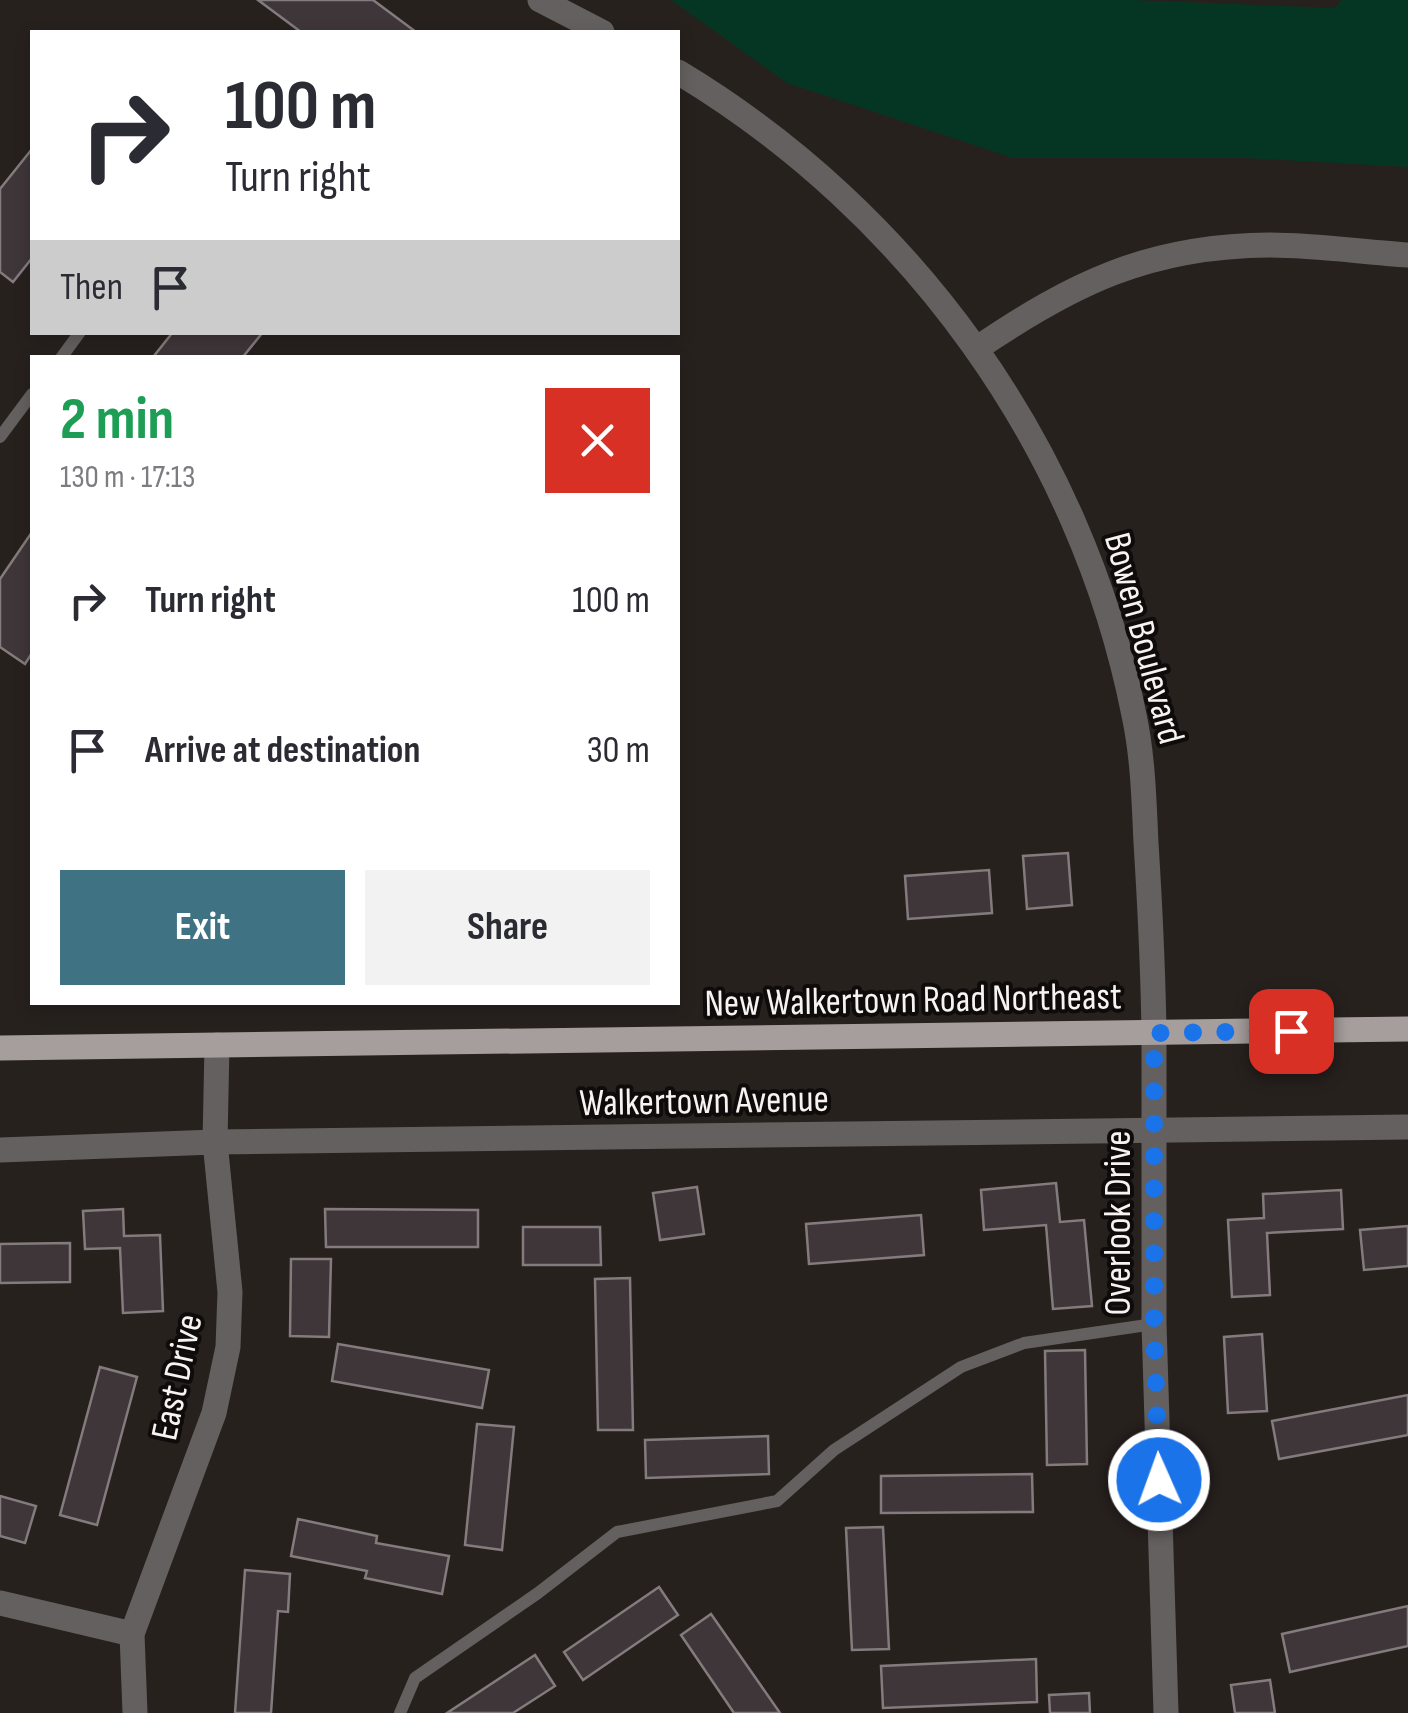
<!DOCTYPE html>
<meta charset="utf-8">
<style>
:root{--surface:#fff;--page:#f2f2f3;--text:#2b2b33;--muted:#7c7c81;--accent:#3f7282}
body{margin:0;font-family:"Sofia Sans Condensed",sans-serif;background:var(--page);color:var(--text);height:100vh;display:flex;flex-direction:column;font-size:38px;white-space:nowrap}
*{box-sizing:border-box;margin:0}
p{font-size:32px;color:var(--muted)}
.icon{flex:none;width:55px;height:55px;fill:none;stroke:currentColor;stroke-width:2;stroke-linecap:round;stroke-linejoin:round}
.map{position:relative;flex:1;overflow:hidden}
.panel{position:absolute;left:30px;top:355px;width:650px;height:650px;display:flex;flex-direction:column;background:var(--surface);border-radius:0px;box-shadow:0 5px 15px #0003}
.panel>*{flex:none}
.banner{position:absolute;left:30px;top:30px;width:650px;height:305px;border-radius:0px;box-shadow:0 5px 15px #0003;background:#fff;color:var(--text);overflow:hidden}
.pin{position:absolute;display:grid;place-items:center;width:85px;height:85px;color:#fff;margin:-42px;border-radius:20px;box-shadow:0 5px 15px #0006}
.me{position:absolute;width:110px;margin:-55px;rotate:358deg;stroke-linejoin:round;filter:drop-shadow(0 0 8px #0008)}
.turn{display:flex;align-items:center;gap:35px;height:210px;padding:0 30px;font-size:45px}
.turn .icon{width:130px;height:130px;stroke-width:2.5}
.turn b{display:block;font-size:70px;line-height:85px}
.then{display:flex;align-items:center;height:95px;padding:0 30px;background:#0003;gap:20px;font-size:38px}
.round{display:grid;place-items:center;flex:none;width:105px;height:105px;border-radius:0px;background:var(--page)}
.head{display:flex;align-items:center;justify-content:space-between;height:170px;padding:0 30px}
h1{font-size:60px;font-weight:700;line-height:75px;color:#1e9e55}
.primary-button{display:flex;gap:20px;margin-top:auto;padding:20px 30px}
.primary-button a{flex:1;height:115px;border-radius:0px;background:var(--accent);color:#fff;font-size:40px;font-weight:700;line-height:115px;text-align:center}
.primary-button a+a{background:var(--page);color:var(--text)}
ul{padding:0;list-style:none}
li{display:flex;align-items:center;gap:30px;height:150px;padding:0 30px}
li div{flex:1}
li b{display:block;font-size:38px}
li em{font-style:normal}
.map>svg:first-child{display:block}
</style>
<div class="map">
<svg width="1408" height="1713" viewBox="0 0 1408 1713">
<rect width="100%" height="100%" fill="#27211e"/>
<!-- green -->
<polygon fill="#053624" points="671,0 1130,0 1335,8 1342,0 1408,0 1408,167 1247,158 1013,158 787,83"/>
<!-- building -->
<g fill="#3e3639" stroke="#837b7d" stroke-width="2.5">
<polygon points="258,0 373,0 416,32 301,32"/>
<polygon points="32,149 32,258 13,282 0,272 0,189"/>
<polygon points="173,332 263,332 242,358 156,358 154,356"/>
<polygon points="32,532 32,653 25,664 0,647 0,579"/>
<polygon points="1068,853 1072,905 1027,909 1023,856"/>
<polygon points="989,870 992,913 908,919 905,876"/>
<polygon points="1056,1183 1060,1222 1084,1220 1092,1306 1053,1309 1046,1225 984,1230 981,1190"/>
<polygon points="697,1187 704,1234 660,1240 653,1193"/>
<polygon points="1341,1190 1343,1229 1267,1233 1270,1295 1232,1297 1228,1220 1264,1218 1263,1194"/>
<polygon points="123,1209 124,1236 160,1235 163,1311 123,1313 120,1248 85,1249 83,1211"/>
<polygon points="325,1209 478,1210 478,1247 326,1247"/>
<polygon points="921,1215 924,1255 809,1264 806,1224"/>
<polygon points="1408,1226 1408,1266 1364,1270 1360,1230"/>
<polygon points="523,1227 600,1227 601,1265 523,1265"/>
<polygon points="70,1243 70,1282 0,1283 0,1244"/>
<polygon points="291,1259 331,1259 329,1337 290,1336"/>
<polygon points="630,1278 633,1430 598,1430 595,1279"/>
<polygon points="1262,1334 1267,1411 1228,1413 1224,1337"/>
<polygon points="338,1344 489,1370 482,1408 332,1381"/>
<polygon points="1085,1350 1087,1464 1047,1465 1045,1351"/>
<polygon points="100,1367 137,1377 97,1525 60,1515"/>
<polygon points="1408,1395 1408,1435 1279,1459 1272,1421"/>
<polygon points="477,1424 514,1427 502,1550 465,1545"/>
<polygon points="768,1436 769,1474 646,1478 645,1440"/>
<polygon points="1032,1474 1033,1512 881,1513 881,1476"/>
<polygon points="0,1496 36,1506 25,1543 0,1536"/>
<polygon points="298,1519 377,1536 376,1543 449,1556 442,1594 365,1578 367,1571 291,1556"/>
<polygon points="883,1527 889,1649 852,1650 846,1528"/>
<polygon points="245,1570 290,1574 288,1612 278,1611 271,1713 235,1713"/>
<polygon points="659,1587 678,1615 583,1680 564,1652"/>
<polygon points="1408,1606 1408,1646 1290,1672 1282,1634"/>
<polygon points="711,1614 780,1713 734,1713 681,1635"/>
<polygon points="535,1655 555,1686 513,1713 447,1713"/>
<polygon points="1036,1659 1037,1702 883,1708 881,1666"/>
<polygon points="1270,1680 1275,1713 1235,1713 1231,1685"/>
<polygon points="1089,1693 1090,1713 1050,1713 1049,1695"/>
</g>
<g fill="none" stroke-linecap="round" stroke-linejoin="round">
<!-- service -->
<g stroke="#64605f" stroke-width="12">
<polyline points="61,358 80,332"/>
<polyline points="0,437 32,394"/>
<polyline points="400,1713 415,1678 538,1593 617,1532 777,1501 834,1450 961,1367 1024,1343 1154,1324"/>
</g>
<!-- minor -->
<g stroke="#64605f" stroke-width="25">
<path d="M976,349C1073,283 1149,246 1269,245C1315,245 1362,252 1408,255"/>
<polyline points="1154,1033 1154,1324 1166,1713"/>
<polyline points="0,1150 215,1142 1408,1127"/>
<polyline points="0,1603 132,1634"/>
<polyline points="135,1713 132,1634 214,1413 228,1347 230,1292 215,1142 217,1045"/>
</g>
<!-- tertiary -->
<g stroke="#64605f" stroke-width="25">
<polyline points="540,0 602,32"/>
<path d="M678,72C911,212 1081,447 1134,715C1143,757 1144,800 1146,843C1150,906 1153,969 1154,1033"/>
</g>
<!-- primary -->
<polyline stroke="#a69e9c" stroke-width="25" points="0,1048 1408,1029"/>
</g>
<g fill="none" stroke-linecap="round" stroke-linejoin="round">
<!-- route -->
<polyline stroke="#1a73e8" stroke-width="18" stroke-dasharray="0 32.4" points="1159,1480 1154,1324 1154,1033 1291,1031"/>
</g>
<g text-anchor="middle" stroke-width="8" stroke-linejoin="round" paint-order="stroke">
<!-- street labels -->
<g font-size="38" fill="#f7f3f0" stroke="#0e0b0a">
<text transform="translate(1145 638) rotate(75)" y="13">Bowen Boulevard</text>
<text transform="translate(913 999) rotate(-1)" y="13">New Walkertown Road Northeast</text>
<text transform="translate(704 1100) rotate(-1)" y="13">Walkertown Avenue</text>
<text transform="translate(1117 1223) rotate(-90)" y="13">Overlook Drive</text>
<text transform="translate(176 1377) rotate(-78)" y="13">East Drive</text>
</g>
</g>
</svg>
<div class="pin" style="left:1291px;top:1031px;background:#d93025"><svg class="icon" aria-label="arrive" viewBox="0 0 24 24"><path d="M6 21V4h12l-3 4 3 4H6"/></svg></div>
<svg class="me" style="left:1159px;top:1480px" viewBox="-20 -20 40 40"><circle r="17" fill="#1a73e8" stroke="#fff" stroke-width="3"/><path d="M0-11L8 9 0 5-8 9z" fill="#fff"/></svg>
<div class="banner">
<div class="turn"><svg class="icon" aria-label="right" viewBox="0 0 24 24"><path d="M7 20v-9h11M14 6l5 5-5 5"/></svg><div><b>100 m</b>Turn right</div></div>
<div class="then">Then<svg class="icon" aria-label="arrive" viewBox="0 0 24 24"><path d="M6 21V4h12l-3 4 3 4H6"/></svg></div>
</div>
<section class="panel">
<div class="head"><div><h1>2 min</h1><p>130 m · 17:13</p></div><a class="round" style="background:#d93025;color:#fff"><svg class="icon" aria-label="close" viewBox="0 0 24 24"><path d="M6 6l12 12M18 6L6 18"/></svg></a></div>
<ul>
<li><svg class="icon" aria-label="right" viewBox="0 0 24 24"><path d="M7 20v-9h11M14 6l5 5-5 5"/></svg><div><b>Turn right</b></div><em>100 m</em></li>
<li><svg class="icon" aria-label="arrive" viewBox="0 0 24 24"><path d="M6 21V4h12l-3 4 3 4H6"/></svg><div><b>Arrive at destination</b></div><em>30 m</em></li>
</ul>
<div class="primary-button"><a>Exit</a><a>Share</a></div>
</section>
</div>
